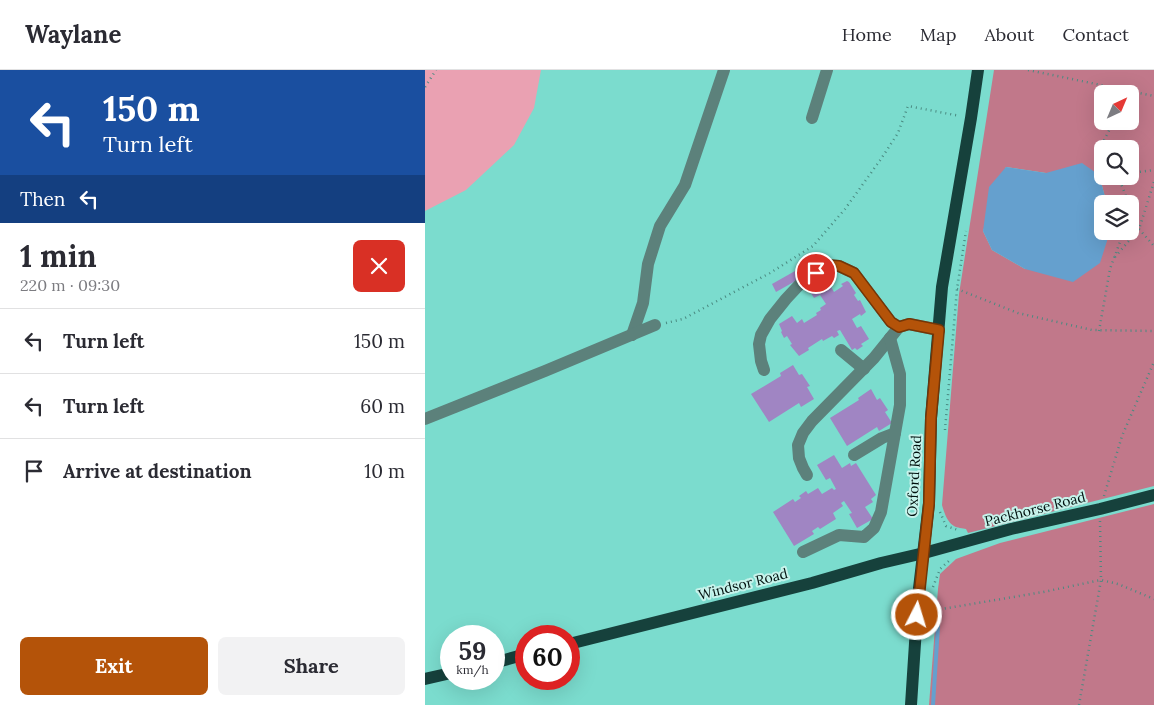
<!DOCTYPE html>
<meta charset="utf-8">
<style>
:root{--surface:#fff;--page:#f2f2f3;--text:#2b2b33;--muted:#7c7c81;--line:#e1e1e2;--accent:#b45309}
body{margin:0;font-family:Lora,serif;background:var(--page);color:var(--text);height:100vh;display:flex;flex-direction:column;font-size:19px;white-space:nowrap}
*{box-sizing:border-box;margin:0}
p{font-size:16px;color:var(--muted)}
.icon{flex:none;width:28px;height:28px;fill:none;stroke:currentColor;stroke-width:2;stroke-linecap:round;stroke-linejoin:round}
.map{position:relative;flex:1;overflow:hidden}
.drawer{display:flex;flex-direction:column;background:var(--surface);width:425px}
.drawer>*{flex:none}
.top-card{background:#1a4fa0;color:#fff;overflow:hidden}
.needle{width:32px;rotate:44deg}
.controls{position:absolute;left:669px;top:15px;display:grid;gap:10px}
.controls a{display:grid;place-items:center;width:45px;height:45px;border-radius:8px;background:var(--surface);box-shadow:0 5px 20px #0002;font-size:25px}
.speed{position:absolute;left:15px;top:555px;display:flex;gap:10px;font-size:25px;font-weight:700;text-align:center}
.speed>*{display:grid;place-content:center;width:65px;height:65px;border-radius:50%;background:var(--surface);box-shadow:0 5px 20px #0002;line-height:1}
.speed small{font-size:12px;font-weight:400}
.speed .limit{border:8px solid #d22;background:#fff;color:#111}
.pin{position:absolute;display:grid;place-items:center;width:42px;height:42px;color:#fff;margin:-21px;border:2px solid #fff;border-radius:50%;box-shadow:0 1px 5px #0007}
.me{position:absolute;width:55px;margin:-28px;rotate:5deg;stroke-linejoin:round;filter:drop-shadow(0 0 4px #0008)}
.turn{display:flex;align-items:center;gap:18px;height:105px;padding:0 20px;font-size:22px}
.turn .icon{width:65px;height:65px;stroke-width:2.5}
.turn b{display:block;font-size:35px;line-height:42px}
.then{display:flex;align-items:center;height:48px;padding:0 20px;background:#0003;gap:10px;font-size:19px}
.round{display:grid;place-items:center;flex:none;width:52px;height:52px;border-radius:8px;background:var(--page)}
.headline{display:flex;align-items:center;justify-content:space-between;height:85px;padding:0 20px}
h1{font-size:30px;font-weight:700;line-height:38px}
.action{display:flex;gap:10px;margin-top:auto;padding:10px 20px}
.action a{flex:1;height:58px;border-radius:8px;background:var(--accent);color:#fff;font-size:20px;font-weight:700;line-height:58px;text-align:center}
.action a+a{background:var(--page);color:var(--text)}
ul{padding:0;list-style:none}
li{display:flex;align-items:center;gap:15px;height:65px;padding:0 20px;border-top:1px solid var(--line)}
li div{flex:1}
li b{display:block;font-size:19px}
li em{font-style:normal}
header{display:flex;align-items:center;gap:30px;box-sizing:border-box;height:70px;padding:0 25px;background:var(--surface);border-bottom:1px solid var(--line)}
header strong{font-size:24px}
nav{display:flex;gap:28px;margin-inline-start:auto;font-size:18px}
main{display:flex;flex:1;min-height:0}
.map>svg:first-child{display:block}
</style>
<header>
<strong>Waylane</strong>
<nav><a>Home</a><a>Map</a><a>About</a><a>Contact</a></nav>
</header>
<main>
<section class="drawer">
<div class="top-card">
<div class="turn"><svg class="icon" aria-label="left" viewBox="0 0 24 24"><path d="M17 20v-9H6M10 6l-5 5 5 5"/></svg><div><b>150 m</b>Turn left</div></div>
<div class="then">Then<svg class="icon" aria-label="left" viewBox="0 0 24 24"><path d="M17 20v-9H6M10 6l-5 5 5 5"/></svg></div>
</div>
<div class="headline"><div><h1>1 min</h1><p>220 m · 09:30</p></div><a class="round" style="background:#d93025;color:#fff"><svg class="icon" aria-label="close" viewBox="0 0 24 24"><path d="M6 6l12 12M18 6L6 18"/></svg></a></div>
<ul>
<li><svg class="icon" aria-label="left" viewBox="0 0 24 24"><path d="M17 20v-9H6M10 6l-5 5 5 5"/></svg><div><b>Turn left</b></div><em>150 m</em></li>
<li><svg class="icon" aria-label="left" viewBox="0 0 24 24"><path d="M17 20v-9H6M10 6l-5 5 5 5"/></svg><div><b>Turn left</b></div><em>60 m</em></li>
<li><svg class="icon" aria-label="arrive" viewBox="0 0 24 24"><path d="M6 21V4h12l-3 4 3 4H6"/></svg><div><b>Arrive at destination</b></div><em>10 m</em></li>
</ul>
<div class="action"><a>Exit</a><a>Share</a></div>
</section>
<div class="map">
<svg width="729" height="635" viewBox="0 0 729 635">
<rect width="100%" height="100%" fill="#7bdcce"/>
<!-- green -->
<polygon fill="#eaa1b2" points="0,0 116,0 109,38 89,75 41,120 0,141"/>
<!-- forest -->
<g fill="#c1788a" fill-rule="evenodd">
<path d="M569,0H729V416L543,463L541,459C538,458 532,458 529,456C522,452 519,442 517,435L534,224ZM678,24H705V51H678ZM678,79H705V106H678ZM581,97L621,103L674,105L682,134H705V161H683L682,171L600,199L567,180L558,161Z"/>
<polygon points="729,434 729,635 504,635 513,519 515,504 531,489 575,473"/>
</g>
<!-- water -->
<polygon fill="#65a0ce" points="657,93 674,105 682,134 678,134 678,161 683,161 682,171 675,193 648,212 600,199 567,180 558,161 564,117 581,97 621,103"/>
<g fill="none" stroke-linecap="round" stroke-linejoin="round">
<!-- stream -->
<polyline stroke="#65a0ce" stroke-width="4" points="508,635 513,556"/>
</g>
<!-- building -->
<g fill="#a085c3">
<polygon points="370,201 374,209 351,222 347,214"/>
<polygon points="401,208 409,222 418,216 416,214 422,211 424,212 431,223 429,225 433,231 435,230 441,242 436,246 435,244 427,249 432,258 436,256 444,269 436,274 438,276 432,280 430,278 427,280 415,260 412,261 414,265 409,268 407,266 398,271 397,269 383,278 384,280 374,286 365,275 367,274 362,266 359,268 356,262 357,261 354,254 367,246 372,253 377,249 379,253 392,245 391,243 396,240 395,238 401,234 395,225 389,228 382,217 387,214 388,216"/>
<polygon points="368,295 374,305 377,304 385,316 382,317 389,329 376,337 374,333 344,352 326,324 356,306 355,303"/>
<polygon points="446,319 452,330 455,328 463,340 460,342 467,353 454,361 452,357 422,376 405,348 434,330 433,328"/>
<polygon points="409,385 417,398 425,393 426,396 431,393 451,425 446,429 448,432 440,437 448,449 432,458 424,444 427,443 419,431 416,433 418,436 408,443 411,449 395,459 393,457 387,461 389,464 369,476 348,442 368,429 370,432 376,428 374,426 381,421 383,424 393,418 397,424 407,418 409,420 411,419 405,408 401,410 392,395"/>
</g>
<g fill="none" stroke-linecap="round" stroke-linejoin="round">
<!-- path -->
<g stroke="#4a8a81" stroke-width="2.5" stroke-dasharray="1 4" stroke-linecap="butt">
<polyline points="603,0 729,26"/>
<polyline points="0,17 11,0"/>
<polyline points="678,79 676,76 689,51"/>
<polyline points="705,103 729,100"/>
<polyline points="693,106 704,134"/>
<polyline points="705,136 705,139"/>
<polyline points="714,159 729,176"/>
<polyline points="690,187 714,159 729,112"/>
<polyline points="532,219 593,243 667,260 729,261"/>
<polyline points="241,253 258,249 345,203 388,176 420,139 456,89 473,63 483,36 535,46"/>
<polyline points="674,261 685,199 699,161"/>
<polyline points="520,360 532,219 541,161"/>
<polyline points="679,426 697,366 729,292"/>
<polyline points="515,442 521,456 533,460"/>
<polyline points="508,517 515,499 525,490"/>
<polyline points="505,541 618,522 676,510 693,514 729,529"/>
<polyline points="654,635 676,510 675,451"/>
</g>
<!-- minor -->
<g stroke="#5c817b" stroke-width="12">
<polyline points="387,48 402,0"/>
<polyline points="207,265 218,233 223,194 235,156 260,115 299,0"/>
<polyline points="416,280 439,299"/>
<polyline points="339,300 336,291 334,274 336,265 345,249 361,229 375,214 402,195 414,196 429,203 466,252 474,257"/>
<polyline points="0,349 120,301 230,255"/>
<polyline points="429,385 457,368 470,363"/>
<polyline points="382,405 378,398 374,388 373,375 378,363 387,351 449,288 474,257 484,254 514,260"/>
<polyline points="378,482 414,465 439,467 449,458 456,442 475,335 475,304 465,268"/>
</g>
<!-- major -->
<g stroke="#16413c" stroke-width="12">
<polyline points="144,574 387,513 456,493 499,483 586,459 675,439 729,425"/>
<polyline points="69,593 101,584"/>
<polyline points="0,609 26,603"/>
<polyline points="486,635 493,527 504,433 506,348 517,217 546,48 553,0"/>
</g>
</g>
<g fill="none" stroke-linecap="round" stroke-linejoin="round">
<!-- route casing -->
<g stroke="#753606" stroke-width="12">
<polyline id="route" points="391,203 402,195 414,196 429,203 466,252 474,257 484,254 514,260 506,348 504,434 492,545"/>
</g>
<!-- route -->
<use href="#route" stroke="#b45309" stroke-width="9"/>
</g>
<g text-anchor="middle" stroke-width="4" stroke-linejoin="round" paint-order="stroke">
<!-- street labels -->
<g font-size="14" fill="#00100e" stroke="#c6f3eb">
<text transform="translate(489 406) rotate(-87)" y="5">Oxford Road</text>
<text transform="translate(610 439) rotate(-14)" y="5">Packhorse Road</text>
<text transform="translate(318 514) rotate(-14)" y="5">Windsor Road</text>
</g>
</g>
</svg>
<div class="controls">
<a><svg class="needle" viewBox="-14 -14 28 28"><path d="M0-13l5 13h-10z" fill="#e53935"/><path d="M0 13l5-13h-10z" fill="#7c7c81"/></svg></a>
<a><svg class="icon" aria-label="search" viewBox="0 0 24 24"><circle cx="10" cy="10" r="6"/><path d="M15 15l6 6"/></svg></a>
<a><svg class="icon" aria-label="layers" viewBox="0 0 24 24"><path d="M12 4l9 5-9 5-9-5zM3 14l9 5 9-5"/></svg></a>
</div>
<div class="speed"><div>59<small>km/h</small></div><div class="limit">60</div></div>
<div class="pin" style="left:391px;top:203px;background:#d93025"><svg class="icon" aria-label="arrive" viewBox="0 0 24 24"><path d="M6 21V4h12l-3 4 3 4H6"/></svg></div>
<svg class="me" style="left:492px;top:545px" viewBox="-20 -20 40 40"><circle r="17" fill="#b45309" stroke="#fff" stroke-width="3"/><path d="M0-11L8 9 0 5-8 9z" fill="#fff"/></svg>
</div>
</main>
